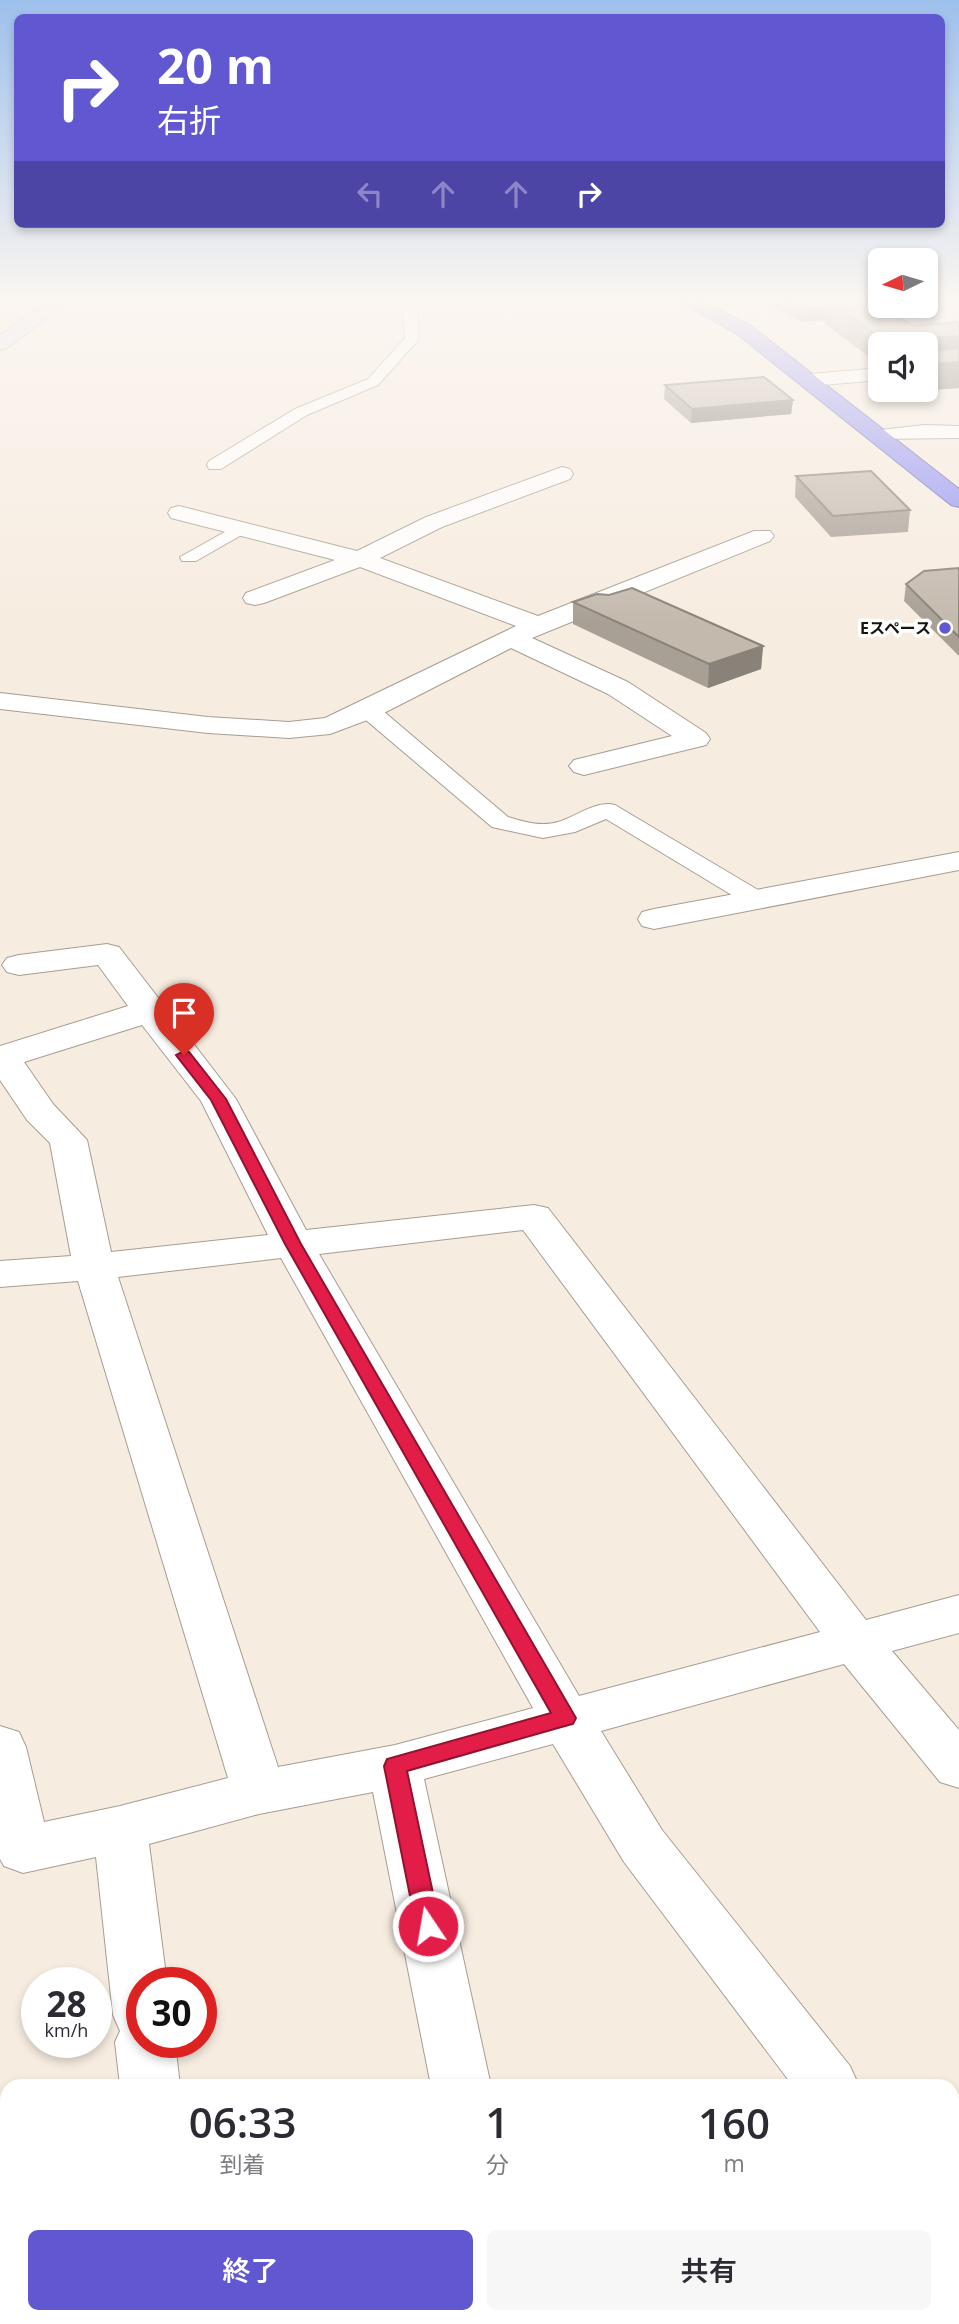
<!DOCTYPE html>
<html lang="ja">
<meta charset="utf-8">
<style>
:root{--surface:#fff;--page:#f7f7f7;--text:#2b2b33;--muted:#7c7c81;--accent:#6157d0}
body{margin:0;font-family:"Open Sans","Noto Sans JP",sans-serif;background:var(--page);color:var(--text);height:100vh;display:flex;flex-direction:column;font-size:26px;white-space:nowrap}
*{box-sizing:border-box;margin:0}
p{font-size:23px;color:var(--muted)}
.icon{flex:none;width:38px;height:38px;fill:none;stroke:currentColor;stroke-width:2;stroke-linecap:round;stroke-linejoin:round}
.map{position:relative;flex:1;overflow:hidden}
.sheet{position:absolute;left:0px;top:2079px;width:959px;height:245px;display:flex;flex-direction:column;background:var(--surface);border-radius:21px 21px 0 0;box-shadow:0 4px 10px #0003}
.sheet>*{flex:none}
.banner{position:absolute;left:14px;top:14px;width:931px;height:214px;border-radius:10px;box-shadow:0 4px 10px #0003;background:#6157d0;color:#fff;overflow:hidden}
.needle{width:46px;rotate:265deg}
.fabs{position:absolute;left:868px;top:248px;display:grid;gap:14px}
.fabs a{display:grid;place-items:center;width:70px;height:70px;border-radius:10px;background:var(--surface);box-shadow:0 4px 10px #0003;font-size:35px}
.speed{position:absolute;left:21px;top:1967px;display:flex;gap:14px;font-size:35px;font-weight:700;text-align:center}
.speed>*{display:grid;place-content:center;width:91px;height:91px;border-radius:50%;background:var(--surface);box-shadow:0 4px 10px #0003;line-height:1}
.speed small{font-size:18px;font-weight:400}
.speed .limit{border:10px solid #d22;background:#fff;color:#111}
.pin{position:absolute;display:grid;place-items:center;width:60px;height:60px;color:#fff;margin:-72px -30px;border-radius:50% 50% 50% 0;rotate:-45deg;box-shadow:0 0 7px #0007}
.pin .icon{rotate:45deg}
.me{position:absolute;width:77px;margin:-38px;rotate:348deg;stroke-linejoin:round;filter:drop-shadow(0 0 5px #0008)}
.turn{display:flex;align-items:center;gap:24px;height:147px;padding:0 28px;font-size:32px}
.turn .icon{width:91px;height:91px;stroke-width:2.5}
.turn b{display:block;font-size:49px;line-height:60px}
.lanes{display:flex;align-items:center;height:66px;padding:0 28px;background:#0003;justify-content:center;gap:35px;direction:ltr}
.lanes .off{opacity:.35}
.eta{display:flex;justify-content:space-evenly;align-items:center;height:119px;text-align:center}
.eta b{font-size:42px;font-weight:600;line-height:49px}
.cta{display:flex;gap:14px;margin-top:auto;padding:14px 28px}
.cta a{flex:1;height:80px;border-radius:10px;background:var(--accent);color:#fff;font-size:28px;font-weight:600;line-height:80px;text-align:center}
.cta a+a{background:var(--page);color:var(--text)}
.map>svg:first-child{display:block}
</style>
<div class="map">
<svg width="959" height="2324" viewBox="0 0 959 2324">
<rect width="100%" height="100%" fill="#f7ece0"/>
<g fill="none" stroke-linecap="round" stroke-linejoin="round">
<!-- lane casing -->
<g stroke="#a69d91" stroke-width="2">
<g id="lane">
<polygon points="408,300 422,300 417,310 419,339 378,385 307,415 221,469 209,469 207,465 209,461 295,409 368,379 405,338 403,310"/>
<polygon points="239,524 248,529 245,533 196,561 182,561 180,557"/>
<path d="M368,704L376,705L508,817C524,822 541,827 558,822C576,817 596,800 615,805L768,896L771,901L768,906L759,908L750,906L606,819L575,832L543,838L492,827L360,715L357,710L360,705Z"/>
</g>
</g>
<!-- street casing -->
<g stroke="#a69d91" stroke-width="2">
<g id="street">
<polygon points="880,368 880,380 810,386 803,384 800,380 803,376 810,374"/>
<polygon points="924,425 959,426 959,438 872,439 868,435 872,431"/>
<polygon points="562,467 570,469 573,474 570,479 442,527 380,558 538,616 754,531 770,531 774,536 770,541 532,638 628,682 706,733 710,739 706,745 584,775 574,772 569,766 574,760 672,736 608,694 511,648 378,716 330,734 289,738 208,733 0,709 0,693 208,717 289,722 325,718 516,626 360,567 264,603 255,605 246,603 243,598 246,593 335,560 171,518 168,513 171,508 179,506 357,551 426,517"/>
<polygon points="959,852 959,870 654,929 642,926 638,919 642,912 654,909"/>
<path d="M107,944L119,947L236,1099L306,1230L534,1205L548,1208L866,1620L959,1595V1633L892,1651L959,1730V1788L940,1782L844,1664L601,1731L662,1830L850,2066L859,2086H793L624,1862L553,1744L424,1779L491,2086H431L373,1792L259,1814L149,1844L167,1983H142V2042H175L180,2086H120L115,2042L120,2031L113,2015L96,1857L23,1873L4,1866L0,1859V1726L19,1732L26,1747L44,1822L120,1806L228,1778L78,1281L0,1287V1261L71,1256L50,1143L27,1120L0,1080V1046L128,1006L98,965L19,975L7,972L2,965L7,958L19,955ZM142,1025L201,1101L268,1235L111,1252L87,1140L53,1104L24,1062ZM523,1230L820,1632L579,1696L319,1254ZM281,1258L533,1708L395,1745L278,1767L118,1277Z"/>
<polygon points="952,2213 959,2216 959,2286 952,2283"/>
<polygon points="162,2317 228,2317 230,2324 164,2324"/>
<polygon points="538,2317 605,2317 608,2324 541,2324"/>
</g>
</g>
<!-- secondary casing -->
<g stroke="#a69d91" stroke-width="2">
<polygon id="secondary" points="51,300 71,300 7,348 0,350 0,335"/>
</g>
<!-- highway casing -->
<g stroke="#6666a4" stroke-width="2">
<polygon id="highway" points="676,300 698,300 751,326 959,489 959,507 951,505 737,334"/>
</g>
<!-- lane -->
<use href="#lane" fill="#fff" fill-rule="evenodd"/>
<!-- street -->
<use href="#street" fill="#fff" fill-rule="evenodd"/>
<!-- secondary -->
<use href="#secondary" fill="#dedefc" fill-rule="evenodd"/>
<!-- highway -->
<use href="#highway" fill="#9192f5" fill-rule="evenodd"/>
</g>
<!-- wall -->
<g fill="#a89f95">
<polygon points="433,300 487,300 483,306 433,303"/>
<polygon points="772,300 874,300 913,326 959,322 959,388 931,390 926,386 926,345 880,345 880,365 825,324 825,320 801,322 771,306"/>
<polygon points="665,385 793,400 791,414 691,423 664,399"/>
<polygon points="796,476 910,510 908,532 831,537 795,497"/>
<polygon points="959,568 959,656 904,601 906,584"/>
<polygon points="573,602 763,646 761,669 708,688 573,624"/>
</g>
<!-- shaded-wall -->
<g fill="#888279">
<polygon points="826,307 825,320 801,322 802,309"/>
<polygon points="959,336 959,361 926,358 926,345 884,345 885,341"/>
<polygon points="959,362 959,388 931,390 934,364"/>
<polygon points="793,400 791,414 691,423 692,409"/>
<polygon points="763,646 761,669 708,688 709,664"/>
</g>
<!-- building -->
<g fill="#c3b9ad" stroke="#888279" stroke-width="2">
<polygon points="785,300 833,300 827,300 826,307 802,309"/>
<polygon points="827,300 874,300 880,304 880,306 883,306 913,326 959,322 959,336 885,341"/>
<polygon points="959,348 959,362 934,364 926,358 926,351"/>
<polygon points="764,377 793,400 692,409 665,385"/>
<polygon points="871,471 910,510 833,516 796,476"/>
<polygon points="959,568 959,637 906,584 924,571"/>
<polygon points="632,588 763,646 709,664 573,602 597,594 609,595"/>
</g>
<!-- sky -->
<linearGradient id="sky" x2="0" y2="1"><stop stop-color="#9ec0ec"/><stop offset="0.48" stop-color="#fbf6f1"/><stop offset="1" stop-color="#fbf6f1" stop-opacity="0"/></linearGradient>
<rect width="959" height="625" fill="url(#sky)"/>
<!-- route -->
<polygon fill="#e11d48" stroke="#92132f" stroke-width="2" points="184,1051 189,1052 226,1099 301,1244 576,1718 573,1724 565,1726 407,1771 440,1926 436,1933 428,1936 420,1933 416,1926 384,1766 387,1759 551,1713 285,1244 211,1100 176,1055"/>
<!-- markers -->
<circle fill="#6157d0" stroke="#fff" stroke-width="2.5" cx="945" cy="628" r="7"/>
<g text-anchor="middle" stroke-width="7" stroke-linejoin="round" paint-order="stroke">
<!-- far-poi labels -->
<g font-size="16" font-weight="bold" fill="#17130f" stroke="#fff" text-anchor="end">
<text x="931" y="634">Eスペース</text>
</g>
</g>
</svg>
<div class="fabs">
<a><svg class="needle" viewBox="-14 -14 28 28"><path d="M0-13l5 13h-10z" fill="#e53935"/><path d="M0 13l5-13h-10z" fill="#7c7c81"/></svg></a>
<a><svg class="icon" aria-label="sound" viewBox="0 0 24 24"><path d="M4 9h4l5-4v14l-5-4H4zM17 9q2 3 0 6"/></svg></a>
</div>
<div class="speed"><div>28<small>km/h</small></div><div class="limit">30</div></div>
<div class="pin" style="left:184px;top:1055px;background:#d93025"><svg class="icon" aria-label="arrive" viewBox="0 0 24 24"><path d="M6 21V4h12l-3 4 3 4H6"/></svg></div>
<svg class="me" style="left:428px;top:1926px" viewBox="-20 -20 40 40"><circle r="17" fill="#e11d48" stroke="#fff" stroke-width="3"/><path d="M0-11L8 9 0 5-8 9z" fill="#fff"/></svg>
<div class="banner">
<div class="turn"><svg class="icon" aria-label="right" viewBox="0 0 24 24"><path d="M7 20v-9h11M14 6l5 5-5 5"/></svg><div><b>20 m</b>右折</div></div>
<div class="lanes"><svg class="icon off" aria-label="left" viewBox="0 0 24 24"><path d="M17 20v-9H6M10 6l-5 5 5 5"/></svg><svg class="icon off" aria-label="ahead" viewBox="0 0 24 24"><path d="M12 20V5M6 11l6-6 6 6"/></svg><svg class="icon off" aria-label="ahead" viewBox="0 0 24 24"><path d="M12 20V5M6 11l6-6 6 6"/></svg><svg class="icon" aria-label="right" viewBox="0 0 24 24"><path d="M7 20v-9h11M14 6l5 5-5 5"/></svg></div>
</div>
<section class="sheet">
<div class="eta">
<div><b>06:33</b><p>到着</p></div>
<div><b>1</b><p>分</p></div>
<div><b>160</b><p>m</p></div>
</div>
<div class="cta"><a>終了</a><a>共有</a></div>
</section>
</div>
